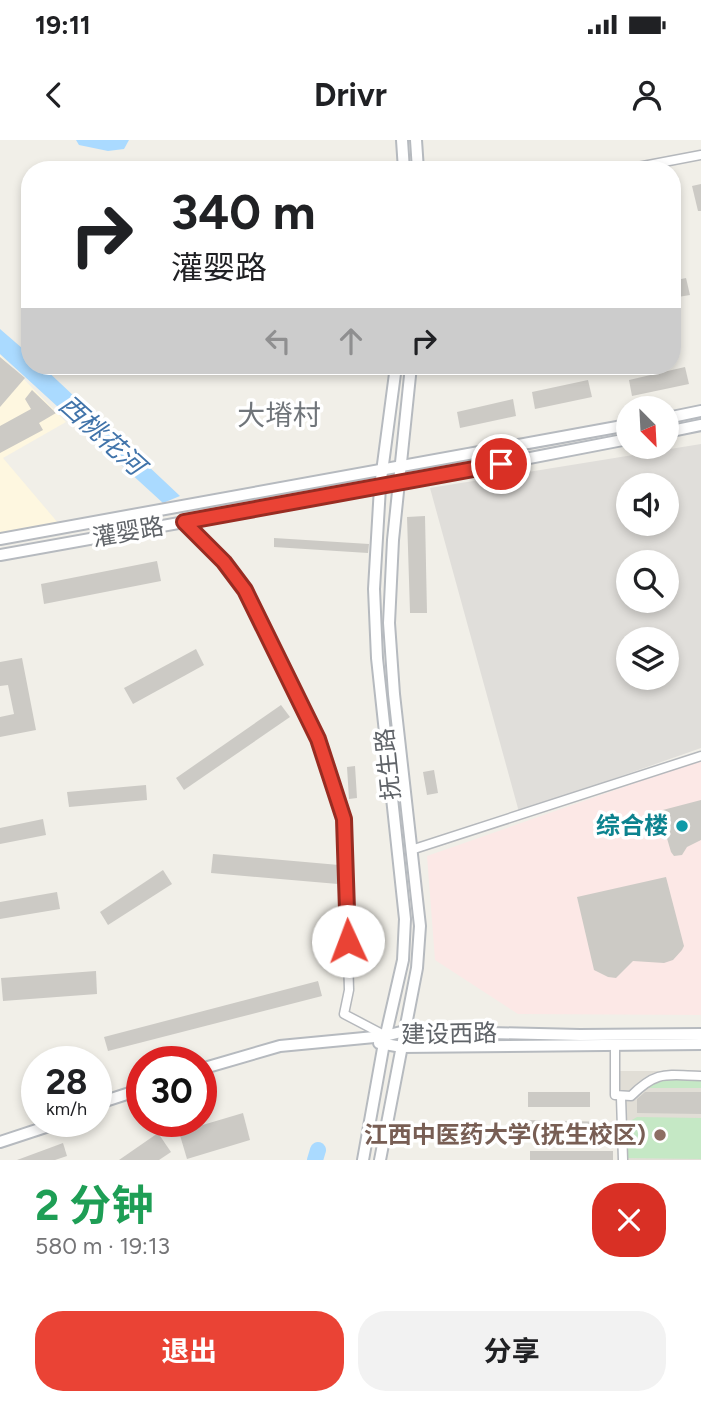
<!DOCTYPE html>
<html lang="zh">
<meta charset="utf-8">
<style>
:root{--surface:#fff;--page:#f2f2f2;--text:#202124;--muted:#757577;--accent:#ea4335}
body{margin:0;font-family:Figtree,"Noto Sans SC",sans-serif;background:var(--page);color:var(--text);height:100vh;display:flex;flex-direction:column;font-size:26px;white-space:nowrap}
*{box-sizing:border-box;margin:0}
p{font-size:23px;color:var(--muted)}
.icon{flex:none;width:38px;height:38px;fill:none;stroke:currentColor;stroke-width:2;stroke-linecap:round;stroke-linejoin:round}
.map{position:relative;height:1020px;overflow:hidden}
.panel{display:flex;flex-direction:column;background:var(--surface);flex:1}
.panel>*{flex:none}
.guide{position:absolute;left:21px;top:21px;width:660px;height:214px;border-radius:28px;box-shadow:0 4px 10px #0003;background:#fff;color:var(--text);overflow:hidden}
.needle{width:46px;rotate:156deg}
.fabs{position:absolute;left:616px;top:256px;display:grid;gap:14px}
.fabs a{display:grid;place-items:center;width:63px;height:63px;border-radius:50%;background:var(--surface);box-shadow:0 4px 10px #0003;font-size:35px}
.speed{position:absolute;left:21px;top:906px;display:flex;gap:14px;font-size:35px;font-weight:700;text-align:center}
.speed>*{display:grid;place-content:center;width:91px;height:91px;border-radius:50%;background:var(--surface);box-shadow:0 4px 10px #0003;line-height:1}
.speed small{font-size:18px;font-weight:400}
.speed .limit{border:10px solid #d22;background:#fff;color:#111}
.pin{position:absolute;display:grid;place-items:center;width:60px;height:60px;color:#fff;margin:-30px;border:4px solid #fff;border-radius:50%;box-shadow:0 2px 7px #0007}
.me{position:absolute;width:77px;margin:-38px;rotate:358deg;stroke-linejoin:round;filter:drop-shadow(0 0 5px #0008)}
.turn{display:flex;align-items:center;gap:24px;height:147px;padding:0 35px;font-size:32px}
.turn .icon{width:91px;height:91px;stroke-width:2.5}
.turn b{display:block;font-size:49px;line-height:60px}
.lanes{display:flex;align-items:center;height:66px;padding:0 35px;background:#0003;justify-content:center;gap:35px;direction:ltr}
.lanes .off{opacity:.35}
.round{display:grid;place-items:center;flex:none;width:74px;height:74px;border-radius:28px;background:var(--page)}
.summary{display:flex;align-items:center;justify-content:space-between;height:119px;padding:0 35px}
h1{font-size:42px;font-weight:700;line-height:52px;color:#1e9e55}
.primary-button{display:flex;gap:14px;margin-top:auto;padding:14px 35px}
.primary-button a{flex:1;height:80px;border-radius:28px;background:var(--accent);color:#fff;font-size:28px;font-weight:700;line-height:80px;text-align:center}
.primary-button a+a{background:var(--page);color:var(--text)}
.status{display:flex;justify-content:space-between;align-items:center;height:49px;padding:0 35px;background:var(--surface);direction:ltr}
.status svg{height:19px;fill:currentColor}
header{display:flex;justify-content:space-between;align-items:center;height:91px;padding:0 35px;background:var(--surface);font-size:32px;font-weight:700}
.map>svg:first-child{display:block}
</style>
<div class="status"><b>19:11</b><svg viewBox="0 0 49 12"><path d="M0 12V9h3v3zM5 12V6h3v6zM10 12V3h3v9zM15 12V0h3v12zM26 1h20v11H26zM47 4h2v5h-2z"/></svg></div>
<header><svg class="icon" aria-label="back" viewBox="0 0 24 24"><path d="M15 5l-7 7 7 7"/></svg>Drivr<svg class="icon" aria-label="person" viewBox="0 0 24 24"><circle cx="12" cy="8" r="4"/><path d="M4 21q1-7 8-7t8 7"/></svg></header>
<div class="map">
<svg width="701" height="1020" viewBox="0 0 701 1020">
<rect width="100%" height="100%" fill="#f1efe8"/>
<!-- commercial -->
<polygon fill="#fef7e0" points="0,215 66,282 3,318 59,384 0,394"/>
<!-- industrial -->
<path fill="#e0deda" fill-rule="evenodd" d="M701,304V608L519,672L430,348ZM628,345H667V383H628ZM628,422H667V460H628ZM628,499H667V537H628Z"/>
<!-- education -->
<polygon fill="#e1ded6" points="616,931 701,931 701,1020 618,1020"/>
<!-- medical -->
<polygon fill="#fce8e6" points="701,620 701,875 518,874 435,820 427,716"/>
<!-- green -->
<g fill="#c5e8c5">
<polygon points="659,938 701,939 701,948 644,948"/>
<polygon points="637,977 701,978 701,1019 624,1018 627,983"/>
</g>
<!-- water -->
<g fill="#aadaff">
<polygon points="76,0 129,0 124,9 108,11 79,5"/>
<polygon points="0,189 30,215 30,226 42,226 180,356 163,363 0,214"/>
</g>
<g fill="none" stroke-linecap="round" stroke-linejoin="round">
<!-- river -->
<polyline stroke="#aadaff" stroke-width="16" points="315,1020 318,1010"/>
</g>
<!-- building -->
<g fill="#cccac5">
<polygon points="672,36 676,36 679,56 672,57"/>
<polygon points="701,44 701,71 698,71 692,46"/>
<polygon points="672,80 676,80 680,105 672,107"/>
<polygon points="686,138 690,155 672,158 672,141"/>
<polygon points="0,217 25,238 0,267"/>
<polygon points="456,226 483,226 483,229 458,235"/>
<polygon points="685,227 689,244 632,256 629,240"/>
<polygon points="588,240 592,257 535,269 532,252"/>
<polygon points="32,250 56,273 39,283 43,290 0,313 0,286 31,269 25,259"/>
<polygon points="513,259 516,276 460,288 457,272"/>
<polygon points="425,376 427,473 410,473 407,377"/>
<polygon points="274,398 369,404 368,413 274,407"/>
<polygon points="157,421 161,441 44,464 41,444"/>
<polygon points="196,509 204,525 133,564 124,548"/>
<polygon points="22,518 36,590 0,597 0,577 14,574 8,545 0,546 0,522"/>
<polygon points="281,565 290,577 184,650 176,638"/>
<polygon points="355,626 357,658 349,659 347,627"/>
<polygon points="434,630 438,653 427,655 423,632"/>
<polygon points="146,645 147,660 69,667 67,652"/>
<polygon points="701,660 701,700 687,707 682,715 674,716 671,712 659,671"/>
<polygon points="43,679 46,695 0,704 0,688"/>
<polygon points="213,714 339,725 338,744 211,733"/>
<polygon points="163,730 172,744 108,785 100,772"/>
<polygon points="666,737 684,806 682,810 673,820 664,823 633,821 616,838 608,837 594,830 577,757"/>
<polygon points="57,752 60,769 0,779 0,762"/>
<polygon points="96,831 97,854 3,861 1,838"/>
<polygon points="318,841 322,856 108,911 104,897"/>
<rect x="528" y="952" width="62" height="15"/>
<polygon points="645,952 701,952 701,974 637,973 637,959"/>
<polygon points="243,973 250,1000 187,1019 179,992"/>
<polygon points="529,980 609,982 609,997 529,995"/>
<polygon points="158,993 171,1012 159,1020 119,1020"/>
<polygon points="63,1003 67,1016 55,1020 17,1020"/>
<rect x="530" y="1011" width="83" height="9"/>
</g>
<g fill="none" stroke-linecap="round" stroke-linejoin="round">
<!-- street casing -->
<g stroke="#b5b8bc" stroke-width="11">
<g id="street">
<polyline points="622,30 701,15"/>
<polyline points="185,382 224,423 245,450 318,599 336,650 344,679 349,850 344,874 384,895"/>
<polyline points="411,710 701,616"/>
<path d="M615,905V955L631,956C657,930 666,935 701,936"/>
<polyline points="621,957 623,1020"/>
</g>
</g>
<!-- secondary casing -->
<g stroke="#b6babf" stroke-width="14">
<g id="secondary">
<polyline points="402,0 404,30"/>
<polyline points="416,0 418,30"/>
<polyline points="667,278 701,271"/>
<polyline points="667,292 701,285"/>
<polyline points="0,399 628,285"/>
<polyline points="0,415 380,347 628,299"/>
<polyline points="379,903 402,907 701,904"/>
<polyline points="201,929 280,906 385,896 405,891 580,895 701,894"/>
<polyline points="96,964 142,949"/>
<polyline points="0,1002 61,982"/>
<polyline points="363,1020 384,903 403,820 405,779 377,518 374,449 380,347 396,226"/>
<polyline points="380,1020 417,828 420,786 394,554 389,483 393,400 411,226"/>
</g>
</g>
<!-- street -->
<use href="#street" stroke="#fff" stroke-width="8"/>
<!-- secondary -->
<use href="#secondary" stroke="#fff" stroke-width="10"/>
</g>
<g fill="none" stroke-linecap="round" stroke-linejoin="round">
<!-- route casing -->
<g stroke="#982c22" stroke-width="18">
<polyline id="route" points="348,801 344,679 318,599 245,450 224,422 184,382 501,324"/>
</g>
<!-- route -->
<use href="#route" stroke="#ea4335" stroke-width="12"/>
</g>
<!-- markers -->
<circle fill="#0f9aa8" stroke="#fff" stroke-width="2.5" cx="682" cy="686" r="7"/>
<circle fill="#8d6e63" stroke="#fff" stroke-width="2.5" cx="660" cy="995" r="7"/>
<g text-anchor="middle" stroke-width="7" stroke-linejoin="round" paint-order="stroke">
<!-- street labels -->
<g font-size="24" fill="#5f6368" stroke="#fff">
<text transform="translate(128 392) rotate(-10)" y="8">灌婴路</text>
<text transform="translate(388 624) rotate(-96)" y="8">抚生路</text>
<text transform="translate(449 894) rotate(-1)" y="8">建设西路</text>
</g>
<!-- culture labels -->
<g font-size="24" font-weight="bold" fill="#0d838f" stroke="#fff" text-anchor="end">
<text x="668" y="694">综合楼</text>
</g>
<!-- education labels -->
<g font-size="24" font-weight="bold" fill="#785e54" stroke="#fff" text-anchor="end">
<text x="646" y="1003">江西中医药大学(抚生校区)</text>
</g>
<!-- water labels -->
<g font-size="26" font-style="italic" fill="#4174aa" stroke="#fff">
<text transform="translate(102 295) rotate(42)" y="9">西桃花河</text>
</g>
<!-- quarter labels -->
<g font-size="28" fill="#70757a" stroke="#fff">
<text x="279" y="285">大塉村</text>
</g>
</g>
</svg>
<div class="fabs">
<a><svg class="needle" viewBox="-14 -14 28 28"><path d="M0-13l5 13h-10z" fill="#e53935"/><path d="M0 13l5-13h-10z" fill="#757577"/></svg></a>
<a><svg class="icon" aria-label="sound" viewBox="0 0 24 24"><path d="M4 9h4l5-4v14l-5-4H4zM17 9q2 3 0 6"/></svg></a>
<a><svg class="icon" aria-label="search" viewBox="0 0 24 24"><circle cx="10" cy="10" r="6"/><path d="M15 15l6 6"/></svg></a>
<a><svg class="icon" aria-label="layers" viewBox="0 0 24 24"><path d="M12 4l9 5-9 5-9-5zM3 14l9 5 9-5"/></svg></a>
</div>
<div class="speed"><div>28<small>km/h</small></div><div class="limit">30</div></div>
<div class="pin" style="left:501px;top:324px;background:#d93025"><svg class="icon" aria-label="arrive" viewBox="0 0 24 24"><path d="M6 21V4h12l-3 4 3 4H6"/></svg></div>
<svg class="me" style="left:348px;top:801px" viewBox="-20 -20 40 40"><circle r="19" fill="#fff"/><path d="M0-13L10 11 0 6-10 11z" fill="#ea4335"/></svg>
<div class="guide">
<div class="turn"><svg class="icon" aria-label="right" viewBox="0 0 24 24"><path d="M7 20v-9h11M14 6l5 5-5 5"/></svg><div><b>340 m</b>灌婴路</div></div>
<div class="lanes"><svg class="icon off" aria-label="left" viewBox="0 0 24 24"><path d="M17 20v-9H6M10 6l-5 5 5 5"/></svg><svg class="icon off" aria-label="ahead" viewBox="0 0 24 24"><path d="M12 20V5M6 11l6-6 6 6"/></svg><svg class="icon" aria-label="right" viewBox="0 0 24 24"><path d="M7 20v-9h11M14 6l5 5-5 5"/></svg></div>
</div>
</div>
<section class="panel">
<div class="summary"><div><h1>2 分钟</h1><p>580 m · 19:13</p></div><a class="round" style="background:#d93025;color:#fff"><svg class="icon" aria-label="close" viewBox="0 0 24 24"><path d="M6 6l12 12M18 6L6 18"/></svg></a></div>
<div class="primary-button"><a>退出</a><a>分享</a></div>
</section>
